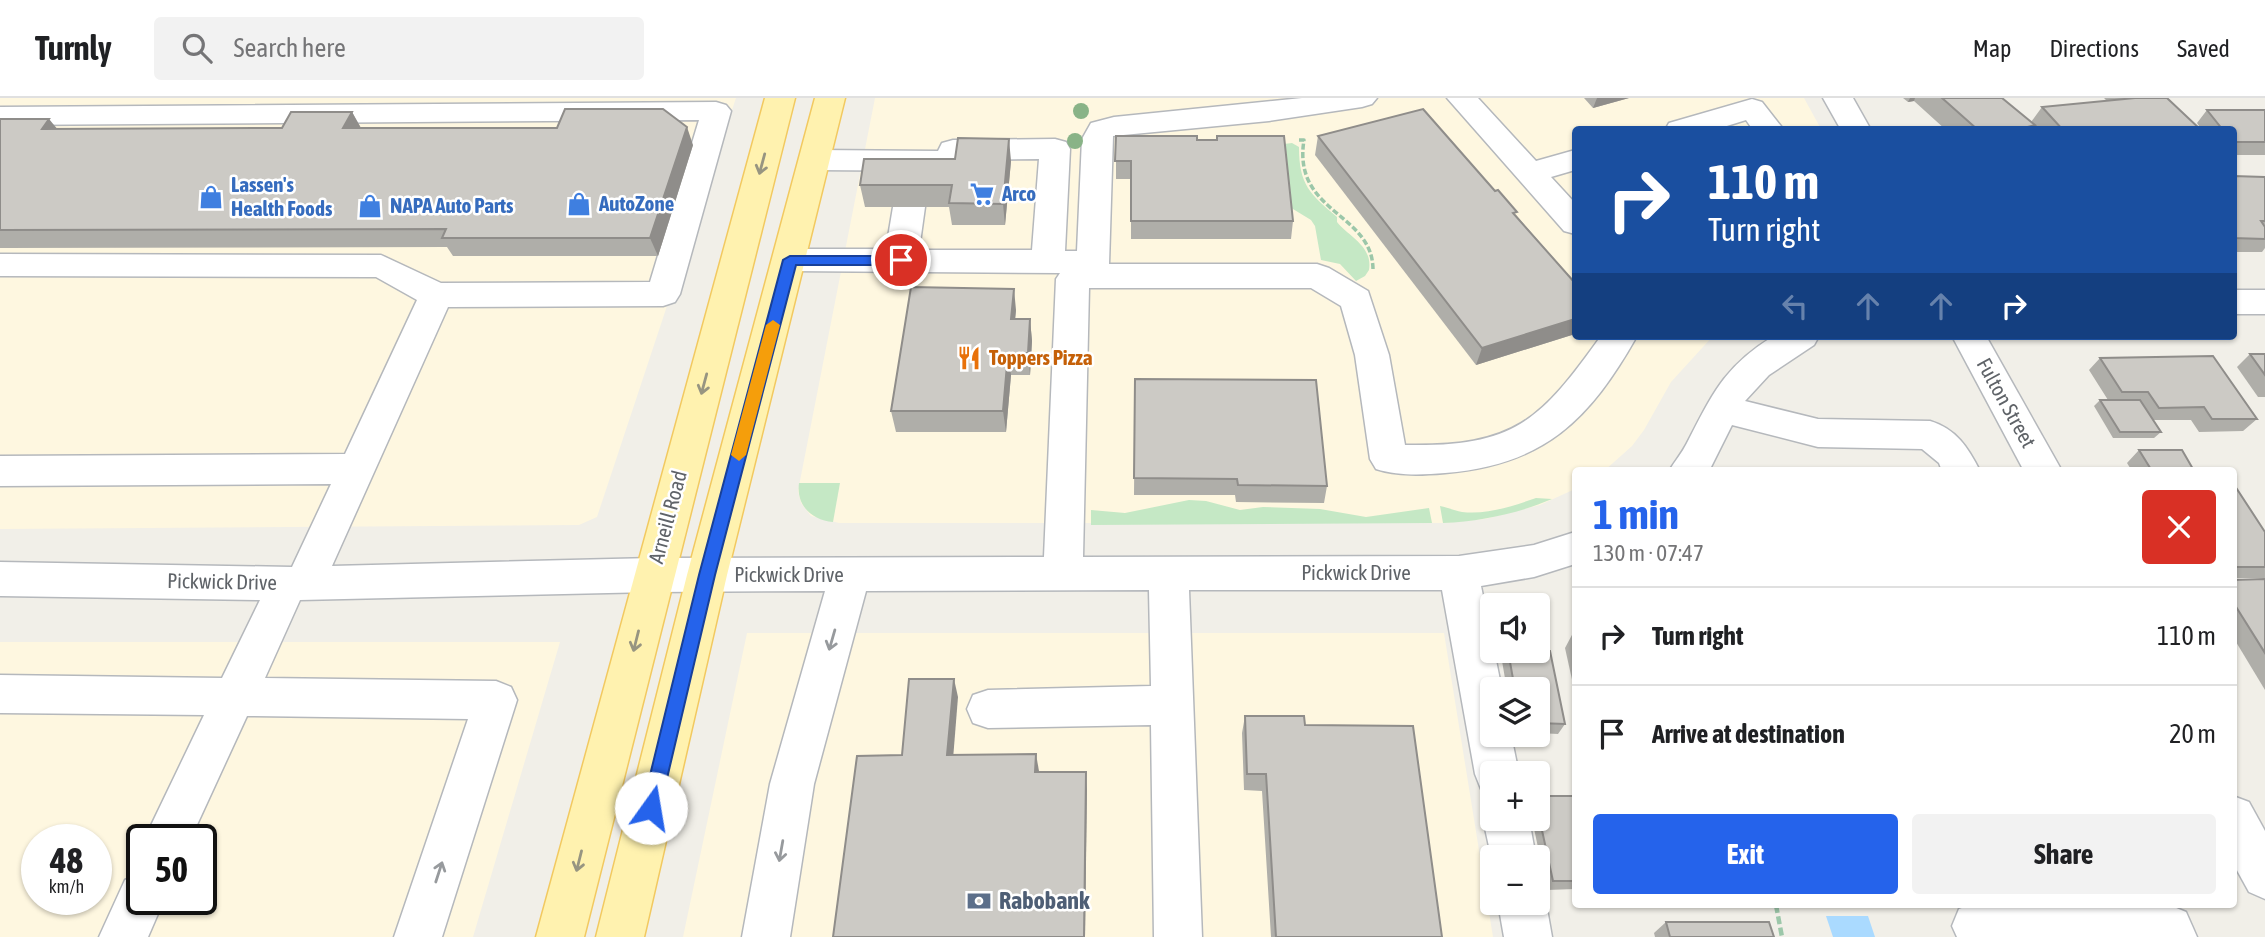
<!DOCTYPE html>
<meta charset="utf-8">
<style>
:root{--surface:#fff;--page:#f2f2f2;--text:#202124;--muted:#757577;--line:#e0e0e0;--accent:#2563eb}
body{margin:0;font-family:"Asap Condensed",sans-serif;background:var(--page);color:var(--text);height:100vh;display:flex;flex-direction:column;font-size:26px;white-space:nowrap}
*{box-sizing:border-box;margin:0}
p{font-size:23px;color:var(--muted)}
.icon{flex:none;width:38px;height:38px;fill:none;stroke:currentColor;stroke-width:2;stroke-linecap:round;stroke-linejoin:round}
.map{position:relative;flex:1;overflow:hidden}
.panel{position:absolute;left:1572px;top:369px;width:665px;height:441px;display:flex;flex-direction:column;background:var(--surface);border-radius:7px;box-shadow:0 2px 5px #0004}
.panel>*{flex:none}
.guide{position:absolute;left:1572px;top:28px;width:665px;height:214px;border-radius:7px;box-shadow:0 2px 5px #0004;background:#1a4fa0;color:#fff;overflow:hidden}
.buttons{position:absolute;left:1480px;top:495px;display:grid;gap:14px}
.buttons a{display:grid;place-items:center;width:70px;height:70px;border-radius:7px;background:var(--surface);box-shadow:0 2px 5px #0004;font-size:35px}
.speed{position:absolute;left:21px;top:726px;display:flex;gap:14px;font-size:35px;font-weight:700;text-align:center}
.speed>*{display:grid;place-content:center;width:91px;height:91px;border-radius:50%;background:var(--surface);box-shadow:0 2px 5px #0004;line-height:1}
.speed small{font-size:18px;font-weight:400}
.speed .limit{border:4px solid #111;border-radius:10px;background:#fff;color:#111}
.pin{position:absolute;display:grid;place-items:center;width:60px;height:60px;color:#fff;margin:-30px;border:4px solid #fff;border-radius:50%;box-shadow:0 2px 7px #0007}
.me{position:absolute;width:77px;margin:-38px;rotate:13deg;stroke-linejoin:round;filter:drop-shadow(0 0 5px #0008)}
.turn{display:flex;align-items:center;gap:24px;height:147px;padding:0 21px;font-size:32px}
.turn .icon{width:91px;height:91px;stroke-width:2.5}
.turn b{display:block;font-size:49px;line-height:60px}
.lanes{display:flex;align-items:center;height:66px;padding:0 21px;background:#0003;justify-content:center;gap:35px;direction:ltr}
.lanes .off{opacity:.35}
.round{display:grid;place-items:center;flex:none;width:74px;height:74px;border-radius:7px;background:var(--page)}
.head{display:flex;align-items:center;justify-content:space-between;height:119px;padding:0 21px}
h1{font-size:42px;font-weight:700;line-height:52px;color:var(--accent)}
.action{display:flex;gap:14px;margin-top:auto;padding:14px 21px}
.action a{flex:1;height:80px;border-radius:7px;background:var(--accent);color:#fff;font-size:28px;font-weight:700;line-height:80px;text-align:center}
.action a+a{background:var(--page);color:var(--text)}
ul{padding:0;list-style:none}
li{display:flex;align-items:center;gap:21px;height:98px;padding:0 21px;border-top:2px solid var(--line)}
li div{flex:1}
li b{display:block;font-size:26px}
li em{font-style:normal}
header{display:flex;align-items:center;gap:42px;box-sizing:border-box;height:98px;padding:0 35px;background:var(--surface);border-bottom:2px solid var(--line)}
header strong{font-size:33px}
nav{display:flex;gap:38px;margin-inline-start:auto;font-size:24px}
.search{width:490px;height:63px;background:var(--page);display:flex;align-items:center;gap:18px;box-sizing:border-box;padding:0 24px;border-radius:7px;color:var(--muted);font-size:26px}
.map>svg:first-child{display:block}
</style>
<header>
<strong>Turnly</strong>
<div class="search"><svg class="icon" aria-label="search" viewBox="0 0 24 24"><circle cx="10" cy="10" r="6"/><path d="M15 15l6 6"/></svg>Search here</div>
<nav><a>Map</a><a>Directions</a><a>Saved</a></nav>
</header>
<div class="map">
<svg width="2265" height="839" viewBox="0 0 2265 839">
<rect width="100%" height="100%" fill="#f1efe8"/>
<!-- commercial -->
<g fill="#fef7e0" fill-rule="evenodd">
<polygon points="0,0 736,0 597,419 579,427 0,431"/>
<polygon points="875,0 1804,0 1821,31 1575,32 1575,238 1713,238 1671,284 1644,332 1632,348 1604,373 1575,373 1575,391 1540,407 1485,421 1443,425 839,425 811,418 801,405 798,393"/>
<polygon points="747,535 1444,535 1493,839 683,839"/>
<path d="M0,544H560L473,839H0ZM37,742H96V802H37ZM142,742H201V802H142Z"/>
</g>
<!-- green -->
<g fill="#c5e8c5">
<path d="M1292,45L1299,49C1299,87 1310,96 1337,119V124C1349,139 1373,148 1369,172L1365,178L1356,183L1340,166L1321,162L1315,128L1311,122L1288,108L1217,54Z"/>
<path d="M799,385H840L833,424C811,422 796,407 799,385Z"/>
<path d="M1536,400L1552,401C1517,416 1481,423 1443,425L1440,408C1447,409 1455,413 1462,414C1487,417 1513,408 1536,400Z"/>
<polygon points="1189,402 1206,403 1240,412 1263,409 1320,411 1366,419 1429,410 1432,425 1091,427 1091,412 1125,415"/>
</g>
<!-- water -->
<polygon fill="#aadaff" points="1826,818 1868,818 1875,839 1833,839"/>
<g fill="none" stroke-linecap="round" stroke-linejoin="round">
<!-- minor casing -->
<g stroke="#b5b8bc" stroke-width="3">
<g id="minor">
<path d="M1302,0H1377L1372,6L1362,9L1269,23L1113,38L1109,166H1317L1329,170L1368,193L1389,257L1405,347C1515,349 1540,323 1601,238H1637C1590,321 1545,367 1445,375C1422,377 1398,378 1376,371L1370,361L1355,257L1341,208L1311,190H1089L1083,459L1459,458L1534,447L1575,434V466L1534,479L1481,488L1502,592H1493V637H1511L1519,676H1493V695L1481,691L1475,676L1442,492H1189L1202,839H1154L1151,627L988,630L973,625L967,611L973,597L988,592L1151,588L1149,492L866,493L814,686L790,839H742L770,686L825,493L653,494L300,502L265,580L496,583L511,589L517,602L442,839H394L468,621L247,618L190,742H144L204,617L0,615V577L222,580L260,502L0,498V464L292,469L331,386L0,388V358L345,356L417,202L376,179L0,178V156L381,157L441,185L650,184L699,22L0,27V9L716,4L726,7L731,13L680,196L675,204L663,208L448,209L332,468L653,460L1044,459L1056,181L1060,175L790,173L778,170L774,162L778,154L790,151H886L893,109L898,102L909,99L920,102L925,109L919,152H1032L1039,61L967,62L962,70L951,73L816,72L805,69L801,62L805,55L816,52L938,53L942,45L953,42L1055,41L1066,44L1070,51L1065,153H1077L1082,41L1091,25L1114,19Z"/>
<polygon points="1447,0 1478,0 1536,63 1575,52 1575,72 1551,79 1575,105 1575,136 1564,133"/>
<polygon points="1823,0 1853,0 1871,32 1841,32"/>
<polygon points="1752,1 1762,4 1784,32 1753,32 1746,22 1714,32 1665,32 1669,25"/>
<rect x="2233" y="192" width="32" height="24"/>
<path d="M1774,238H1819L1814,247L1769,277L1745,303L1818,321L1930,323C1956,331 1968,349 1980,373H1942L1939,365L1922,351L1818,349L1732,327L1709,373H1669C1675,363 1682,355 1687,345C1712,297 1724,268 1774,238Z"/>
<polygon points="1952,238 1986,238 2062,373 2024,373"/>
<polygon points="2233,698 2249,704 2265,733 2265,801 2249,794 2233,765"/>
<polygon points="1493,705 1493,721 1529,721 1536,760 1493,760 1493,767 1483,721"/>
<polygon points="142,775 142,802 164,802 148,839 99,839 125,782"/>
<polygon points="1538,788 1546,805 1552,839 1504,839 1498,805 1538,805"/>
<polygon points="1970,807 2169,807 2186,814 2197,839 1957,839 1952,828 1959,811"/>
</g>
</g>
<!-- major casing -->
<g stroke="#f2c960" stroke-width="3">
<g id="major">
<polygon points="765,0 795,0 584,839 536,839"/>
<polygon points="815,0 845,0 727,477 644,839 596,839 687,477"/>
</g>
</g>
<!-- path-far1 -->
<path stroke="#9cc7a9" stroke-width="3.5" stroke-dasharray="6 2.5" stroke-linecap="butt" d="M1299,42H1304C1292,116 1374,114 1373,173"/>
<!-- path -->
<polyline stroke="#9cc7a9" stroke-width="4.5" stroke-dasharray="8 3.5" stroke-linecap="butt" points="1776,807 1782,839"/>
<!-- minor -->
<use href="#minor" fill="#fff" fill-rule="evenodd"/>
<!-- major -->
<use href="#major" fill="#fff2af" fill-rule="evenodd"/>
</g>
<!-- trees -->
<g fill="#89b387">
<circle cx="1081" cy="13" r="8"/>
<circle cx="1075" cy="43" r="8"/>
</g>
<!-- wall -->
<g fill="#afaea9">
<polygon points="1584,0 1629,0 1593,10"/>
<polygon points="1903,0 2002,0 2031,24 2042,9 2107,3 2104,0 2167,0 2201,32 2033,32 2033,31 2032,32 1946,32 1914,3 1908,4"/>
<polygon points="2207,12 2265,12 2265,57 2233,57 2233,32 2202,32 2197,25"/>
<polygon points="352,14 361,30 693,47 658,158 453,158 447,149 0,150 0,21 57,31 282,30"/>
<polygon points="1116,38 1197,42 1293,123 1291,141 1131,141 1131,81 1116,81"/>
<polygon points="1318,38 1516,117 1575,185 1575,236 1476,267 1315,57"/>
<polygon points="1011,63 1005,127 952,127 949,109 865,109 860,87"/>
<polygon points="2233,78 2265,79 2265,150 2262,154 2233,154"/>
<polygon points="1016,212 1015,221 1030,221 1032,243 1030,277 1011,277 1006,334 896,334 891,313"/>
<polygon points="2250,256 2265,256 2265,299 2258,299 2237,269"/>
<polygon points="2100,260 2257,321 2243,333 2199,334 2191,322 2153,322 2161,334 2154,340 2113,340 2094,308 2100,302 2108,302 2089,272"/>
<polygon points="1135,281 1327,388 1324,405 1236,404 1235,397 1134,397"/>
<polygon points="2139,352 2193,371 2225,373 2132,373 2127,365"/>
<polygon points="2233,385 2265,434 2265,480 2233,480"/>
<polygon points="2265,481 2265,592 2233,539 2233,482"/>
<polygon points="1573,535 1575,535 1575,595 1565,550"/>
<polygon points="1507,553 1550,553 1565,626 1558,636 1538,635 1538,592 1507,592 1502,563"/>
<polygon points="1245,618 1305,627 1442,839 1271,839 1262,693 1244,692 1242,635"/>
<polygon points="1538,698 1575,698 1575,791 1547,792 1532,721 1538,721"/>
<polygon points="1666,824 1774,839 1655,839 1654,835"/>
</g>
<!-- shaded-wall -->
<g fill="#8f8d8a">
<polygon points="1597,0 1629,0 1593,10"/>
<polygon points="1910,0 1915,0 1914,3 1908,4"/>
<polygon points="352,14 362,32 343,30"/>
<polygon points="49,21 64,39 42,31"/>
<polygon points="2035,27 2032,32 2016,32"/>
<polygon points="687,29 693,47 658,158 650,140"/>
<polygon points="1009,41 1011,63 1005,127 1003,106"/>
<polygon points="1014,191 1016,212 1013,243 1011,221"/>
<polygon points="1030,221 1032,243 1030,277 1028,255"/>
<polygon points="1575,221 1575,236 1476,267 1482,250"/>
<polygon points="1008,255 1011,277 1006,334 1003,313"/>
<polygon points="954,581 958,599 952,674 947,657"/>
<polygon points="1036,656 1039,673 1038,691 1035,674"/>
<polygon points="1086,674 1087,691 1085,839 1084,839"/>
</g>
<!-- building -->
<g fill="#cccac5" stroke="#8f8d8a" stroke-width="2">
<polygon points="1942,0 2002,0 2035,27 2016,32 1978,32"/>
<polygon points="2135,0 2167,0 2201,32 2063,32 2042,9"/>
<polygon points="565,11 663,11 687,29 650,140 442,140 446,131 0,132 0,21 49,21 42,31 282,30 291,14 352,14 343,30 557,30"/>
<polygon points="1423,11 1495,93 1498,92 1517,114 1513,115 1575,185 1575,221 1482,250 1318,38"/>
<polygon points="2207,12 2265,12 2265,44 2234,44 2233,32 2223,32"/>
<polygon points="1116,38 1197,38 1197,42 1217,42 1217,38 1284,38 1293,123 1131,123 1131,63 1115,63"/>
<polygon points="958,40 1009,41 1003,106 949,105 952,87 860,87 864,61 955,61"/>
<polygon points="2233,78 2265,79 2265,123 2261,123 2265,129 2265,141 2233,140"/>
<polygon points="911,189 1014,191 1011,221 1030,221 1028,255 1008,255 1003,313 891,313"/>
<polygon points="2250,256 2265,256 2265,277"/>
<polygon points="2213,258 2257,321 2212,321 2204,309 2159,310 2148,294 2122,294 2100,260"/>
<polygon points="1135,281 1316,282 1327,388 1238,387 1237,381 1134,380"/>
<polygon points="2100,302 2140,302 2161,334 2120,334"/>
<polygon points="2139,352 2182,352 2193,371 2224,371 2225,373 2152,373"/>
<polygon points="2233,385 2265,434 2265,469 2233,469"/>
<polygon points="2265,481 2265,555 2233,504 2233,482"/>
<polygon points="1508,553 1550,553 1565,626 1538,625 1538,592 1515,592"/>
<polygon points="909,581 954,581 947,657 1036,656 1035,674 1086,674 1084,839 833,839 857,658 902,657"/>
<polygon points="1245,618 1304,618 1305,627 1413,628 1442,839 1276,839 1266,676 1247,676"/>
<polygon points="1538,698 1575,698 1575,783 1553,783 1538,714"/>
<polygon points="1666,824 1769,824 1774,839 1670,839"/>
</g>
<!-- one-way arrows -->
<defs><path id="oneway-shaft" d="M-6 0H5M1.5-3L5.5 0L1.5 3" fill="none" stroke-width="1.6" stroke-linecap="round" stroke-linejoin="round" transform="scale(1.75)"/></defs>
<g stroke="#979581">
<use href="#oneway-shaft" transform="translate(762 66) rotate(105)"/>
<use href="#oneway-shaft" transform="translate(704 286) rotate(105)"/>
<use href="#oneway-shaft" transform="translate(636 543) rotate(104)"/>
<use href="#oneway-shaft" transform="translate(579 763) rotate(104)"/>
</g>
<g stroke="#979a9d">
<use href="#oneway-shaft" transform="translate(832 542) rotate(106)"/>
<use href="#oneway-shaft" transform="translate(781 753) rotate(100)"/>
<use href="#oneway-shaft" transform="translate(439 774) rotate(-72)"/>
</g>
<!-- route -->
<polygon fill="#2563eb" stroke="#184099" stroke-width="2" points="790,158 901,158 907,162 901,167 796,167 715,477 660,710 658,716 651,719 645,716 642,710 699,477 783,162"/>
<!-- slow -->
<polygon fill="#f59e0b" points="773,222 780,227 746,357 739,363 731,357 766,227"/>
<!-- icons -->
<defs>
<g id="supermarket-bare" transform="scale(1.89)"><path d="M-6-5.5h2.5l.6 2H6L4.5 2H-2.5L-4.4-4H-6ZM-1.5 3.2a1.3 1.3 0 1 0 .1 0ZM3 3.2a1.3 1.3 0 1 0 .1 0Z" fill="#3f7fe0" stroke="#fff" stroke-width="2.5" paint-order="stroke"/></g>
<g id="shop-bare" transform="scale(1.89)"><path d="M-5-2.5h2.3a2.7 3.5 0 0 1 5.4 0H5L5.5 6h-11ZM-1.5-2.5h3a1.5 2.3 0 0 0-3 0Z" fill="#3f7fe0" stroke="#fff" stroke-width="2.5" paint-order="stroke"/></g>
<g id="restaurant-bare" transform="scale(1.89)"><path d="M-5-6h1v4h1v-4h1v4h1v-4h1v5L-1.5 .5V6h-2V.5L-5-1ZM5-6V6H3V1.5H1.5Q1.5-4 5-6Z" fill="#e8710a" stroke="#fff" stroke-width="2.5" paint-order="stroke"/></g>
<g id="bank-bare" transform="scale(1.89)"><path d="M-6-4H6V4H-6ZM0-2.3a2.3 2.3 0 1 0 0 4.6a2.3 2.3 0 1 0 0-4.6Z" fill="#5c6f8a" stroke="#fff" stroke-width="2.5" paint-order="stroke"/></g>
</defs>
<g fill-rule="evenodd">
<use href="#supermarket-bare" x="982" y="96"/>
<use href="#shop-bare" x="211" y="99"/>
<use href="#shop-bare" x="579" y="106"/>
<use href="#shop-bare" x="370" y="108"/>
<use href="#restaurant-bare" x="969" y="260"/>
<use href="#bank-bare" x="979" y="803"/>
</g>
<g text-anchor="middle" stroke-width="5" stroke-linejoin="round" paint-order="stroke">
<!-- shop labels -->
<g font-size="21" font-weight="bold" fill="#366cbe" stroke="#fff" text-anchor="start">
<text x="231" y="94">Lassen's<tspan x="231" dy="24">Health Foods</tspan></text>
<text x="1002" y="103">Arco</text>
<text x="599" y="113">AutoZone</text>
<text x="390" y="115">NAPA Auto Parts</text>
</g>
<!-- food labels -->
<g font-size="21" font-weight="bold" fill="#c56008" stroke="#fff" text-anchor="start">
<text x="989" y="267">Toppers Pizza</text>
</g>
<!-- street labels -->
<g font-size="21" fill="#5f6368" stroke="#fff">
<text transform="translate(2006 305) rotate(61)" y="7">Fulton Street</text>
<text transform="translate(668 419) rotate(-75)" y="7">Arneill Road</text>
<text x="1356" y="482">Pickwick Drive</text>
<text x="789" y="484">Pickwick Drive</text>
<text transform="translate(222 484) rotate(1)" y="7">Pickwick Drive</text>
</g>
<!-- near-service labels -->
<g font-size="24" font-weight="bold" fill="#4e5e75" stroke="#fff" text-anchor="start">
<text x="999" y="811">Rabobank</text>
</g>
</g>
</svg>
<div class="buttons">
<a><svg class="icon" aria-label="sound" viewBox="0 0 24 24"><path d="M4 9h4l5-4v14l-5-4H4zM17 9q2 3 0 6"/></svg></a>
<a><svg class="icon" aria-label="layers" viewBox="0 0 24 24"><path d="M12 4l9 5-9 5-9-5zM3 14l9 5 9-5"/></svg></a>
<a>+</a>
<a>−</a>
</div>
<div class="speed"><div>48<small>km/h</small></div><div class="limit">50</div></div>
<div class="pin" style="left:901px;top:162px;background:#d93025"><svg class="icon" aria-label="arrive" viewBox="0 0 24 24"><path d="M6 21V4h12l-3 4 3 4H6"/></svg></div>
<svg class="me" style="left:651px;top:710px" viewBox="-20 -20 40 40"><circle r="19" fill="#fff"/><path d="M0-13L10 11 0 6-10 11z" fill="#2563eb"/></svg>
<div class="guide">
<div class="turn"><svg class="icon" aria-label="right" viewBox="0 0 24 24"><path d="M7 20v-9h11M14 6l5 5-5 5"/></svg><div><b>110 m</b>Turn right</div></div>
<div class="lanes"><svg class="icon off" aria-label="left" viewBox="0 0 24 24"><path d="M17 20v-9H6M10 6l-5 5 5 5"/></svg><svg class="icon off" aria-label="ahead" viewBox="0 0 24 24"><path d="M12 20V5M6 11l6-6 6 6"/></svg><svg class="icon off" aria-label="ahead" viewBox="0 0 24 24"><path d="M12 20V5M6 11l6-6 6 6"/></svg><svg class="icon" aria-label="right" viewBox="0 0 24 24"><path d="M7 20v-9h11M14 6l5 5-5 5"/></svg></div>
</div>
<section class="panel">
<div class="head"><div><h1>1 min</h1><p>130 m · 07:47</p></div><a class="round" style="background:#d93025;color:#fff"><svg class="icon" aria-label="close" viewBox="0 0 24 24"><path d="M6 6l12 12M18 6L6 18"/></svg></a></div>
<ul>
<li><svg class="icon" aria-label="right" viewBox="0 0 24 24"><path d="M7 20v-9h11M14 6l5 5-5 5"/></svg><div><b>Turn right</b></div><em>110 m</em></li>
<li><svg class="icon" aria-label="arrive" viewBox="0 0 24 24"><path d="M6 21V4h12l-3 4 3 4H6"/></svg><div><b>Arrive at destination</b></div><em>20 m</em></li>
</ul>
<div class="action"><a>Exit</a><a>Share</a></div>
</section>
</div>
